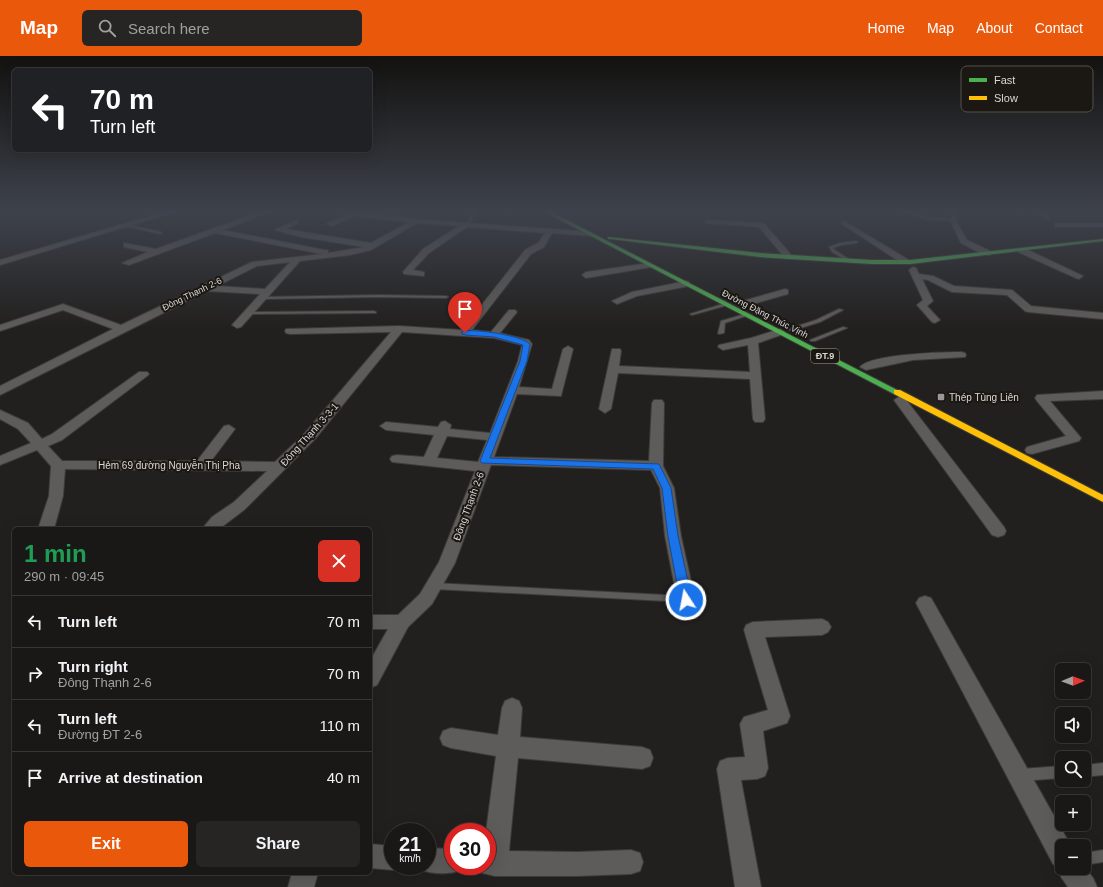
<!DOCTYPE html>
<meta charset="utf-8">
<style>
:root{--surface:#1a1816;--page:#272523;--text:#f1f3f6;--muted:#9fa0a1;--line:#383735;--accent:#ea580c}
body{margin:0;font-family:Arial,sans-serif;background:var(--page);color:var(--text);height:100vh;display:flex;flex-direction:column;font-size:15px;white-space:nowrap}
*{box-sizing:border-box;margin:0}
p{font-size:13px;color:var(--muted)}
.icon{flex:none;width:22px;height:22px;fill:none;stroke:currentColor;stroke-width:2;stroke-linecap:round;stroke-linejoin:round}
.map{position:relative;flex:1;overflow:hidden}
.details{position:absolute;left:12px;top:471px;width:360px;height:348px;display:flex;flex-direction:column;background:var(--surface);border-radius:6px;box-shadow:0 4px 16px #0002,0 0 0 1px var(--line)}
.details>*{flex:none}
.top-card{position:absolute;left:12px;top:12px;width:360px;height:84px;border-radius:6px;box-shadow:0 4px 16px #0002,0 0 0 1px var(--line);background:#202124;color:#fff;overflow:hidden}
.needle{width:26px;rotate:89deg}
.fabs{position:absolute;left:1055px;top:607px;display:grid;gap:8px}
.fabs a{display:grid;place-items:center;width:36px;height:36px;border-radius:6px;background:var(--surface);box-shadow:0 4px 16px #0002,0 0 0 1px var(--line);font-size:20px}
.speed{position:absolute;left:384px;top:767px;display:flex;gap:8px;font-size:20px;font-weight:700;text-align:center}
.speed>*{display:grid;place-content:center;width:52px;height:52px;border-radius:50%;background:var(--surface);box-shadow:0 4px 16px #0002,0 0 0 1px var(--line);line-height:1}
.speed small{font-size:10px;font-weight:400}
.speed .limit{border:6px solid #d22;background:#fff;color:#111}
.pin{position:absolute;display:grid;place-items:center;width:34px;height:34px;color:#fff;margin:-41px -17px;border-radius:50% 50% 50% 0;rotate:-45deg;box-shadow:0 0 4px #0007}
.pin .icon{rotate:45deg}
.me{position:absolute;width:44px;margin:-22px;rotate:349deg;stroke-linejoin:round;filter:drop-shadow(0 0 3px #0008)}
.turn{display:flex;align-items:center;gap:14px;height:84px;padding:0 12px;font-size:18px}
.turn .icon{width:52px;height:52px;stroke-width:2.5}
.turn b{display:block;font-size:28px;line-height:34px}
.round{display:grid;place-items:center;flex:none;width:42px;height:42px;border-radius:6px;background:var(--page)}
.overview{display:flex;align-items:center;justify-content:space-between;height:68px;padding:0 12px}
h1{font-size:24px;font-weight:600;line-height:30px;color:#1e9e55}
.primary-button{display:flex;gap:8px;margin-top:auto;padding:8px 12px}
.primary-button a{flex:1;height:46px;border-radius:6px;background:var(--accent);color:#fff;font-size:16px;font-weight:600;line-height:46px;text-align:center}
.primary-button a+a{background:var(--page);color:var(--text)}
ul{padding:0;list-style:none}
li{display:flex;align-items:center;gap:12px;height:52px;padding:0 12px;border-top:1px solid var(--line)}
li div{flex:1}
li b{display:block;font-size:15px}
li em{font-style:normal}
header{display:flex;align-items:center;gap:24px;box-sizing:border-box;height:56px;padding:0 20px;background:var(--accent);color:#fff}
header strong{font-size:19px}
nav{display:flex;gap:22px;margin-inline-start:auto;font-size:14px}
.search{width:280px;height:36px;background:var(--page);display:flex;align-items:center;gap:10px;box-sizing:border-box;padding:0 14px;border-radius:6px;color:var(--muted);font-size:15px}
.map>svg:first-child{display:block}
</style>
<header>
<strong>Map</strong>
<div class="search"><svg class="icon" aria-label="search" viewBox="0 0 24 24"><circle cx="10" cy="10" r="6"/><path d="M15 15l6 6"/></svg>Search here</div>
<nav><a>Home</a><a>Map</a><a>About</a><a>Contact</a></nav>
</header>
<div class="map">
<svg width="1103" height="831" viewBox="0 0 1103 831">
<rect width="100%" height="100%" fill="#22201e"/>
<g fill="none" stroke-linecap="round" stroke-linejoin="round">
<!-- lane casing -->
<g stroke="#3d3b39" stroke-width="2">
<g id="lane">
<polygon points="473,156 476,157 468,169 466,169"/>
<polygon points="901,156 908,156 926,161 952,163 949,156 953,156 957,163 953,165 926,163"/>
<polygon points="1039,156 1043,156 1049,162 1049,164 1047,164"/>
<polygon points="126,168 161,176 162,177 160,178 125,170"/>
<polygon points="856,185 858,186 857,187 841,189 833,192 835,194 850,204 851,205 849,206 832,196 829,191 840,187"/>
<polygon points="378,239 446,240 448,241 446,242 378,241 261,243 259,242 261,241"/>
<polygon points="726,247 728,248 728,249 692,259 690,258"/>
<polygon points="839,253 843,254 820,266 791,275 788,273 816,264"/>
<polygon points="374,255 376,256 376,257 248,258 246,257 248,256"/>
<polygon points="745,258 749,259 725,267 724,277 719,278 718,277 721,265"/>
<polygon points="843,271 847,272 815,285 811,285 810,284"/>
<polygon points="434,527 685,540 688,541 689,543 688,545 685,546 434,533 431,532 430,530 431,528"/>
<polygon points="1103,707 1103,719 1084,721 1084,709"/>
<polygon points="1062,710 1062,722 1021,725 1017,723 1015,719 1017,715 1021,713"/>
<polygon points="1103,794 1103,806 1084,809 1084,797"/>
</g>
</g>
<!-- street casing -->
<g stroke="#3d3b39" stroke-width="2">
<g id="street">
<polygon points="164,156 175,156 0,209 0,204"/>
<path d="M259,156H269L223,174L325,194H328V197L364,191L301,181L275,174L296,164L298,165V167L286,173L371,187L409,166L354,160L333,170L326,168L345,159L338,156H360L416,163L592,176L593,178L589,180L552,177L544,191L531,198L472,274L491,276L509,254H515L517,256L500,277L529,284L532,288L519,331L552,333L563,293L568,290L573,293L561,340L517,338L494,401L649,405L652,347L654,344H662L664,347L663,410L674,432L681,480L695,543L692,548L686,550L680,548L677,543L665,480L660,432L651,414L491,409L455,507L432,548L408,571L377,629L370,632V605L388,573H370V559H398L420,538L439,506L475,415L392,406L390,403L392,400L397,399L424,401L434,379L386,374L380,370L386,366L438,371L441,366L445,365L451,369L450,373L490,377L518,305L522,289L494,282L402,276L315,383L244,454L219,473H202L212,461L234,446L267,415L65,413L63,440L54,473H38L49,440L51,410L37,394L0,409V400L31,387L18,373L0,363V354L28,367L42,383L52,378L139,316H147L149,318L147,320L62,384L48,390L62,405H197L224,370L229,369L235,373L211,405L275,406L305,377L391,276L290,278L286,277L285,275L286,273L399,270L462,274L525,194L538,187L545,177L467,171L429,197L413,214L424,216V220L404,218L403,216L423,193L459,170L417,167L371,194L350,199L300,205L241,271L237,272L232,269L260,238L207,235L0,339V330L113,273L63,254L0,275V269L63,248L121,269L252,206L322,198L215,177L129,209L122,207L148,196L124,191V187L156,193ZM290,206L265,233L217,230L257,210ZM447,380L487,384L478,406L437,402Z"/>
<polygon points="951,163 955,163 967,184 990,195 990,199 984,199 961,187 950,164"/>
<polygon points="709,164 764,167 793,201 786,203 759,171 707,167 705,166"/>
<polygon points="844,165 909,204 910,206 903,208 842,168 842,166"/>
<rect x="1055" y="167" width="48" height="4"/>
<polygon points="1018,192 1024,192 1083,220 1079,223 1076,222 1018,196"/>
<polygon points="649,207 653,209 652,211 586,222 582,219 586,216"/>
<polygon points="913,211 916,212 919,218 933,220 954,230 1012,234 1031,250 1103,257 1103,263 1028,256 1025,255 1007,239 952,236 928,224 922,223 933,245 927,250 940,264 935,267 932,266 917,249 923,244 909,214"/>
<polygon points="686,225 689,226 689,230 637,240 617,248 612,245 632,236"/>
<polygon points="785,233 788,234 788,238 742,251 737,248 739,246"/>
<polygon points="780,273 785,276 784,278 758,287 765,363 763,366 755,366 753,363 750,323 618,317 611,353 605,357 599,353 612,293 620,293 621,295 619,310 750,316 748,289 723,294 718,291 719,289 751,282"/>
<path d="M961,296L965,297L966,299L965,301L913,304L866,314L860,311C870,298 944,296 961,296Z"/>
<polygon points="1103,335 1103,343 1050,345 1081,382 1079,385 1032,398 1027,397 1025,394 1027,391 1066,380 1037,345 1035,342 1037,339"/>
<polygon points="905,337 911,341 907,345 1004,471 1006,475 1004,479 998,481 992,479 894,344"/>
<polygon points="925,540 931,542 1071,790 1062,790 1062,812 1084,812 1084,810 1093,822 1097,831 1068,831 1061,821 1058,810 1053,808 916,547 919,542"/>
<polygon points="822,563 828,566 831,571 828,576 822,579 765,581 790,660 787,667 763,675 768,712 765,720 757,723 741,724 761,831 735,831 717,713 720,705 728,702 745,701 740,668 744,661 768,654 744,574 746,569 753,566"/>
<polygon points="512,642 519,645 522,652 520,681 642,691 650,694 653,702 650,710 642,713 518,702 509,795 577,796 631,794 640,797 643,806 640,815 631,818 577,820 495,820 478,816 476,810 487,810 486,776 496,700 451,692 443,689 440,682 443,675 451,672 498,679 502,652 505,645"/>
<polygon points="370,788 393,790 393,810 402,811 393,814 370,812"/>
<path d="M427,792L453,793V810H463L462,814C448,819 432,818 418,813L417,810H427Z"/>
<polygon points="292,817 318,817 314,831 288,831"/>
</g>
</g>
<!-- fast casing -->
<g stroke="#3d3b39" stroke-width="2">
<g id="fast">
<polygon points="545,156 551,156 901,336 897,338 894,338"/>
<polygon points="608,181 760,197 872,204 910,204 1103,183 1103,185 910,208 872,208 760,201 610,183 608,183"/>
</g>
</g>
<!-- slow casing -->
<g stroke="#3d3b39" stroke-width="2">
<polygon id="slow" points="894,334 900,334 1103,439 1103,446 894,338"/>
</g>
<!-- lane -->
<use href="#lane" fill="#5e5c5a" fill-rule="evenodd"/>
<!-- street -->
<use href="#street" fill="#5e5c5a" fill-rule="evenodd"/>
<!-- fast -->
<use href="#fast" fill="#4caf50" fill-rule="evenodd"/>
<!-- slow -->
<use href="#slow" fill="#ffc107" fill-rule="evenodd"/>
</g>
<!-- sky -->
<linearGradient id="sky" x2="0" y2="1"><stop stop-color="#131210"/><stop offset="0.57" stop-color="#3e424c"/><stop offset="1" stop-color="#3e424c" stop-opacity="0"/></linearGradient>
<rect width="1103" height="273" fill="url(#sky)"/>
<!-- route -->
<path fill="#1a73e8" stroke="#114b97" d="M462,275C476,273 520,279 530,288L527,305L490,402L659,408L671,432L678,480L692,544L690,547H682L680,544L668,480L662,432L653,413L482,407L480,405L520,305L523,289L494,281L465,279L462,278Z"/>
<!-- markers -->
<rect fill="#9a9795" stroke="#1b1713" stroke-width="1.5" x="937" y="337" width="8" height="8" rx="2"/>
<g text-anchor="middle" stroke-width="4" stroke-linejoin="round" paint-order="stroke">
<!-- far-street labels -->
<g font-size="9" fill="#dad7d5" stroke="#1b1713">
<text transform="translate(192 238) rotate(-26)" y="3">Đông Thạnh 2-6</text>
<text transform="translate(765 258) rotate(27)" y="3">Đường Đặng Thúc Vịnh</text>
</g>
<!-- shield labels -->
<rect fill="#1b1713" stroke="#a19d9b" stroke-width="1" x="811" y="293" width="28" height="14" rx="3"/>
<g font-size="9" font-weight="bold" fill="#dad7d5">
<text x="825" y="303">ĐT.9</text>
</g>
<!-- poi labels -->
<g font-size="10" fill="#dad7d5" stroke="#1b1713" text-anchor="start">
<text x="949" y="345">Thép Tùng Liên</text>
</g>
<!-- street labels -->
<g font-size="10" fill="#dad7d5" stroke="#1b1713">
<text transform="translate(309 378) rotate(-48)" y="4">Đông Thạnh 3-3-1</text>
<text x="169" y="413">Hẻm 69 đường Nguyễn Thị Pha</text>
<text transform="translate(468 450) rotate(-70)" y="4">Đông Thạnh 2-6</text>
</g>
</g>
<!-- legend -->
<rect x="961" y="10" width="132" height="46" rx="6" fill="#1b1713" stroke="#54514d" stroke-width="1"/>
<rect x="969" y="22" width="18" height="4" fill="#4caf50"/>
<rect x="969" y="40" width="18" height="4" fill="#ffc107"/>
<g font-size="11" fill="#dad7d5">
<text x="994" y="28">Fast</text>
<text x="994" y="46">Slow</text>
</g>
</svg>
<div class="fabs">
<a><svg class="needle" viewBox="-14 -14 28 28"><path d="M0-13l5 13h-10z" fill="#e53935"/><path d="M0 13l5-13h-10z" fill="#9fa0a1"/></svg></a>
<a><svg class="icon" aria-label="sound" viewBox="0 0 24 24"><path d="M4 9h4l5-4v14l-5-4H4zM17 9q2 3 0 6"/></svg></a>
<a><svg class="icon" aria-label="search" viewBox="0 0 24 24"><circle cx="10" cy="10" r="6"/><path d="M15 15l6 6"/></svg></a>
<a>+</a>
<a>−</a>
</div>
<div class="speed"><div>21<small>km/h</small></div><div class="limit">30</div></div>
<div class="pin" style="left:465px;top:277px;background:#d93025"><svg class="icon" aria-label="arrive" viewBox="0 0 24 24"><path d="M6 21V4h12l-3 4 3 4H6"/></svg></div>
<svg class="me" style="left:686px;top:544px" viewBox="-20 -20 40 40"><circle r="17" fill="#1a73e8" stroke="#fff" stroke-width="3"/><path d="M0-11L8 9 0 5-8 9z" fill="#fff"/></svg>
<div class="top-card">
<div class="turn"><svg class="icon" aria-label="left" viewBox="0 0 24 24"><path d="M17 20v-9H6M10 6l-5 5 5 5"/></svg><div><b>70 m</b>Turn left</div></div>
</div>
<section class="details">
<div class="overview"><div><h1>1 min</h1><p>290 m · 09:45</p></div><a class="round" style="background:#d93025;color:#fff"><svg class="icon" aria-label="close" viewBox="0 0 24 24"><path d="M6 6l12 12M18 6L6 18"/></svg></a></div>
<ul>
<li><svg class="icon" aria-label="left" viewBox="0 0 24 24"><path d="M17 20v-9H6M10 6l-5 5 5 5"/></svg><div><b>Turn left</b></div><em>70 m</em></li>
<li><svg class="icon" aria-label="right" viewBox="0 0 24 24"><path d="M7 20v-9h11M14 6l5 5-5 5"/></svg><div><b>Turn right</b><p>Đông Thạnh 2-6</p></div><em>70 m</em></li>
<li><svg class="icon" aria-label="left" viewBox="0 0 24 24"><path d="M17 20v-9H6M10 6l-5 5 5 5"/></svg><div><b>Turn left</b><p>Đường ĐT 2-6</p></div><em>110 m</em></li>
<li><svg class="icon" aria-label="arrive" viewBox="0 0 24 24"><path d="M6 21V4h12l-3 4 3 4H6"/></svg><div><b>Arrive at destination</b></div><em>40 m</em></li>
</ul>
<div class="primary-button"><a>Exit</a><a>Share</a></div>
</section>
</div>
